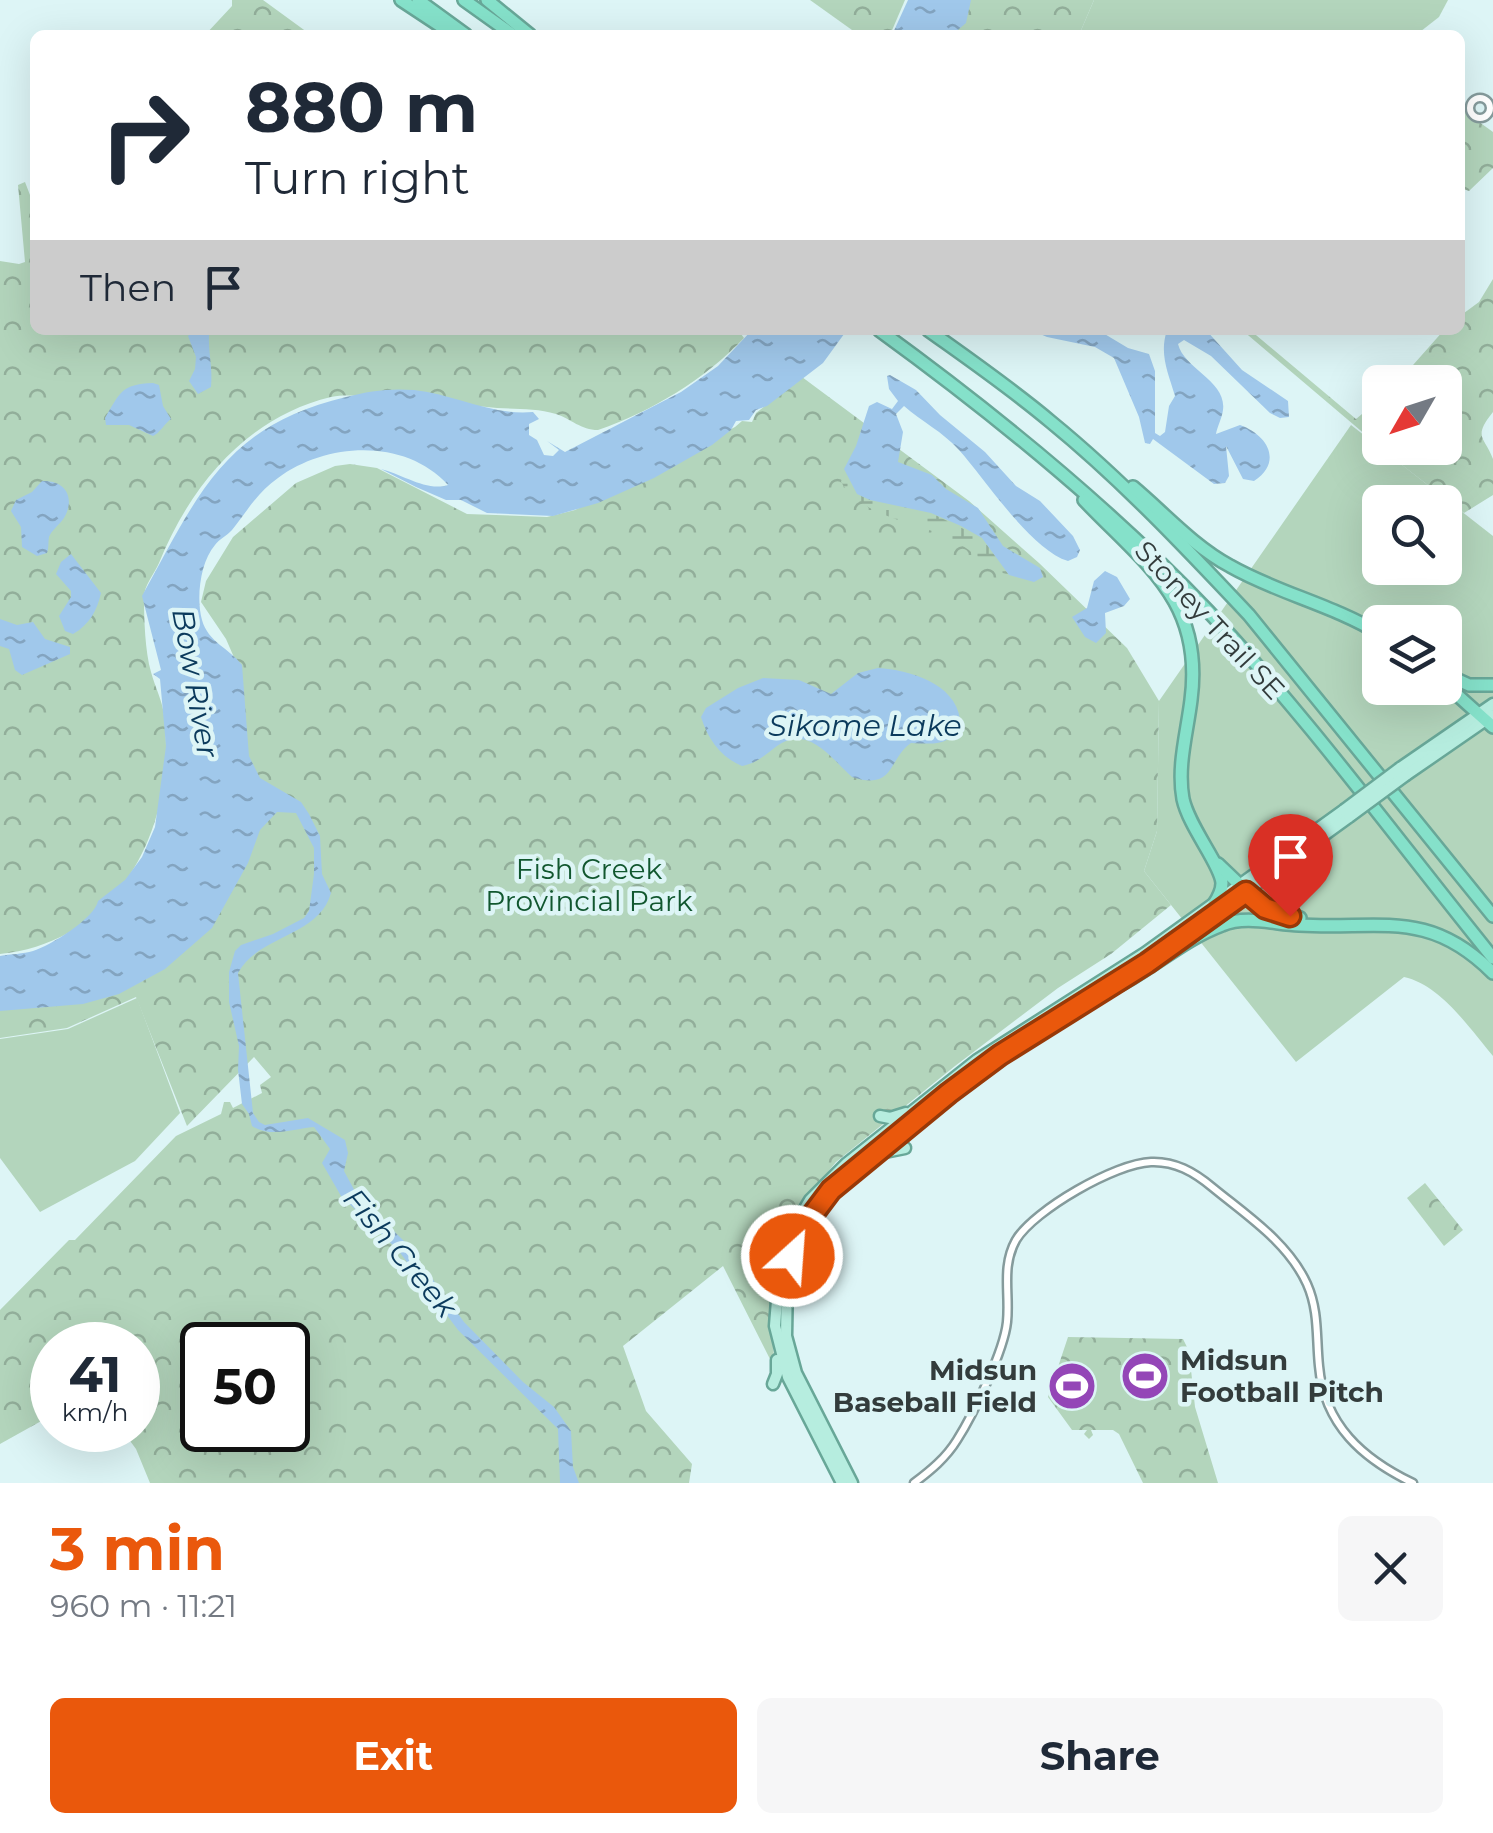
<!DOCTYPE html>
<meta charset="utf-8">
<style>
:root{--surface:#fff;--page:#f6f6f7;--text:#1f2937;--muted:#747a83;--accent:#ea580c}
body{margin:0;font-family:Montserrat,sans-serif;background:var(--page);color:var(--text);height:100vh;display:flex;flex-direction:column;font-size:38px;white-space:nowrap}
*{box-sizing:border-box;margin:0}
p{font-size:32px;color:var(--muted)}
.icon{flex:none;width:55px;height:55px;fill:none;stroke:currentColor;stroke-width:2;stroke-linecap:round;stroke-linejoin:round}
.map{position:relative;height:1483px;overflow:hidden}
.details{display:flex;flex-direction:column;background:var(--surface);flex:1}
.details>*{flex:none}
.hud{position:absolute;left:30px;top:30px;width:1435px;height:305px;border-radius:15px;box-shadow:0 10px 40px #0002;background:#fff;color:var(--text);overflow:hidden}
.needle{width:65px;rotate:231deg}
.buttons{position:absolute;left:1362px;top:365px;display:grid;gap:20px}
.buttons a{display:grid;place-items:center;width:100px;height:100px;border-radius:15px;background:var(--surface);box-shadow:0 10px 40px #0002;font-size:50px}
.speed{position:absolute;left:30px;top:1322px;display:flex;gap:20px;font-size:50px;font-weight:700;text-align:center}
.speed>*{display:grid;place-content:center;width:130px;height:130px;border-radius:50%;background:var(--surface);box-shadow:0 10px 40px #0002;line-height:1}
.speed small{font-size:25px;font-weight:400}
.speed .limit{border:5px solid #111;border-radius:15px;background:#fff;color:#111}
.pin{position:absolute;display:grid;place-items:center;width:85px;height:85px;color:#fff;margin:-102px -42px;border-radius:50% 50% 50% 0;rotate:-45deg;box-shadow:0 0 10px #0007}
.pin .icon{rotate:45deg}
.me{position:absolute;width:110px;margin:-55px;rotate:26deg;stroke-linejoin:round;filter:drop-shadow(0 0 8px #0008)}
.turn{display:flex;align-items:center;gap:35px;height:210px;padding:0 50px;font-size:45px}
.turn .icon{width:130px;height:130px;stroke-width:2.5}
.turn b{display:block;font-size:70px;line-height:85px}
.then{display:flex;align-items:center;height:95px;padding:0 50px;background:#0003;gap:20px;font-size:38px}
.round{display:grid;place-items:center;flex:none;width:105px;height:105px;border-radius:15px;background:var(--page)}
.summary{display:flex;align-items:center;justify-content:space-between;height:170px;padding:0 50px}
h1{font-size:60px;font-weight:700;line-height:75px;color:var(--accent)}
.button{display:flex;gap:20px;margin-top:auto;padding:20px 50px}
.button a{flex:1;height:115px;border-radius:15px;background:var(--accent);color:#fff;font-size:40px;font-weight:700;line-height:115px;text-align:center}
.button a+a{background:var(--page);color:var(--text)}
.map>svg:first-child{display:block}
</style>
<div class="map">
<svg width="1493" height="1483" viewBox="0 0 1493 1483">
<defs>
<pattern id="forest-crowns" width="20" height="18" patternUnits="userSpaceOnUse" patternTransform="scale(2.5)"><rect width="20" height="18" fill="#b3d5bc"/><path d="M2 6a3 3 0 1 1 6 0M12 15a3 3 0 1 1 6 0" fill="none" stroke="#92ae9a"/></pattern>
<pattern id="wetland-marsh" width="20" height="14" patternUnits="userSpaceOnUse" patternTransform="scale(2.5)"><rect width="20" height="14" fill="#b3d5bc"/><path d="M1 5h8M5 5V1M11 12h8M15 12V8" fill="none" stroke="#92ae9a"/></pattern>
<pattern id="water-ripples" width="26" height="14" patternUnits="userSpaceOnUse" patternTransform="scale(2.5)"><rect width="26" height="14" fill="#a0c8eb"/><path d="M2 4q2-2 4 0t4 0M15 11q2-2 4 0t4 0" fill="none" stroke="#83a4c0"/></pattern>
</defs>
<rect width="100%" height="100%" fill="#ddf5f6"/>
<!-- grass -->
<g fill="#b3d5bc" fill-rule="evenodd">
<polygon points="1094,0 1448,0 1439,17 1416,35 1079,35"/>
<path d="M1351,425L1493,536V1056C1470,1029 1441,985 1404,977L1296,1062L1144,871L1157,831L1159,701ZM1380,502H1445V568H1380ZM1380,622H1445V688H1380Z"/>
<polygon points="137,998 180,1113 135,1161 40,1212 0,1158 0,1039 68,1029"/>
</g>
<!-- forest -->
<g fill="url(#forest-crowns)" fill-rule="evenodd">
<polygon points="232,0 263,0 311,35 205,35 232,6"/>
<polygon points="810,0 905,0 890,35 859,35"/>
<polygon points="969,0 1094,0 1079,35 952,35"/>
<polygon points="1460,91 1468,114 1493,132 1493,168 1469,191 1460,188"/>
<path d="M25,182L35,208V330H738L744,338C705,379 651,412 598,430C581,430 571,419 556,414C537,408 517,409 497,408C457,404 417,399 376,397C362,396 345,394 331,397C247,417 190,486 159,563C154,574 144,586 144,597C144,619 145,651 151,672C155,687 162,700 164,715C178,826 119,942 0,954V261L19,264L25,262L18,185Z"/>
<path d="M1493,279V412C1472,438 1485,437 1493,459C1493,468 1493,485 1493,495L1464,513L1380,448H1445V382H1398L1444,330H1460V316L1479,302Z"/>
<polygon points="1242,330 1250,330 1356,419 1380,399 1380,447"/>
<path d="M802,377L969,501L1039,563L1127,648L1159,701L1157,831L1144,871L1171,905L1111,954L1058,988L955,1066L836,1162L808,1196L775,1266L770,1305L775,1369L723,1266L623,1346L646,1411L692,1464L689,1483H150L136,1449L122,1430H138V1345H52V1415L0,1444V1310L69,1240H75L176,1136L221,1114L224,1102H230L233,1108L262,1093L260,1085L271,1077L254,1057L187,1126L136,997L67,1028L0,1038V1008L84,992L236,662L226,639L201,602L206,581L233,537L296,483L335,466L350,464L377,468L467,514L547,517L575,510L735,427L742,421L752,422L756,413ZM202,1345H288V1430H202Z"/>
<polygon points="1425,1183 1463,1230 1444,1246 1407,1198"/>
<polygon points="1068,1337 1183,1339 1189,1351 1195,1407 1218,1483 1143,1483 1119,1434 1113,1430 1091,1430 1093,1435 1089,1439 1084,1434 1087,1430 1072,1430 1048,1397"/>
</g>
<!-- wetland -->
<path fill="url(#wetland-marsh)" d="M844,469L857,494L870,500L931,513L982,538L1009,575C990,570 979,556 963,546C925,520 869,524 841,482Z"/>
<!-- water -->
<g fill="url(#water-ripples)">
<polygon points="908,0 971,0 966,23 952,35 892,35"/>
<path d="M195,330H206L209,334C208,352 213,368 211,387L198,394L189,381L195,369L196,357L188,336Z"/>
<path d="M752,330H847L823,363L767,406L756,410L749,420L736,421L731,430L712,445L654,478L598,503L553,516L487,513L461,500H446L416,487L381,469C402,474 427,492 448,485C405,438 327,442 278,478C258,492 247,511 232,530C227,536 219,539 215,545C200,562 196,599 202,620C208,642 229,648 242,665L249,756L260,778L301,802L309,814L320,836L322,874L331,893C319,937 258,935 238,973L253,1113L259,1122L265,1125L308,1118L345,1140L348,1153L344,1171L357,1195L406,1243L464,1322L523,1382L554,1407L571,1431L573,1467L579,1483H560L558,1429L458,1330L398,1250L341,1196L322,1163L330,1149L314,1127C292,1129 271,1138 252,1126L249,1114L242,1104L238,1070L239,1046L229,1002V972L235,951L241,945L273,934L304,918L309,911L314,874V848L296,813L277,812L260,830L248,863L212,928L165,969L119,994L83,1004L0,1011V956C11,954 23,954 33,951C50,946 95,918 98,901L125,880L142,857L155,827L166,746L160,679L153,674L161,670L142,596C198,495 224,426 346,397C369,391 389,388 414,390C454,394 492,416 533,412L539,419L529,424V435L537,440L544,455L553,456L559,450L547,441L565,452L681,392L718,366Z"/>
<path d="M1031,330H1098L1128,348L1149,354L1155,371V433L1160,436L1165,432L1169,406L1175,396C1168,372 1159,354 1167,330H1206L1242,370L1288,401L1289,417L1280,418L1270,413L1211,356L1184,340L1178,344C1184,369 1227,381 1223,410C1222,418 1217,427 1216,434L1240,425C1268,435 1283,462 1254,481L1243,479L1226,446L1229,476L1225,483L1214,484L1153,439L1150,444L1145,443L1139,417L1114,358L1095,347L1047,337Z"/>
<path d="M890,375L916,390L940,415L985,452L1016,486L1040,501L1073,536L1080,550L1077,557L1068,561C1030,549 986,480 959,450C943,432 921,421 904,406L896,414L903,432L898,462L932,475L946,489L978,508L1003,546L1040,568L1043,577L1034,582L1009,575L982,538L961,526L931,513L870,500L857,494L844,469L856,446L869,406L877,402L892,409L898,401L889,389L887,376Z"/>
<path d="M153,383L159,385L163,406L171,419C165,423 160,433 153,436L129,425H106L105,418C120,393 121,384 153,383Z"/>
<path d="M42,481C65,480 76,497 64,518C60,524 51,531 49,537C48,543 49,548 47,553L37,556L22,547L21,527L11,511L16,500L32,492Z"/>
<path d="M71,554L101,593C97,611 89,625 73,634L65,631L59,616L71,597V591L56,574L61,562Z"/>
<polygon points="1105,571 1117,577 1130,599 1124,606 1105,613 1106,633 1096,643 1085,637 1072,617 1087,608 1094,581"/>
<polygon points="0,619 17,625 33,622 45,639 70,647 70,654 22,675 15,670 9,649 0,646"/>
<path d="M878,668C909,670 955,683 960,719C954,747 934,744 911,743C888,759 895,791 852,777C831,758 808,724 777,746C765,755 757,763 742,766C720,757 708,739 701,717L706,708L738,688L763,678L799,680L831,694L858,673Z"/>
</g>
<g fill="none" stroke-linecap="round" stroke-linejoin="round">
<!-- minor casing -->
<g stroke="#859b9c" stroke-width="11">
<g id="minor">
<circle cx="1480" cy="108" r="10"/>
<path d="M914,1483C930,1471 946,1458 957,1440C973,1415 1004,1351 1007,1322C1010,1293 1001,1267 1016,1240C1034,1210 1116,1163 1151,1162C1175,1161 1194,1172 1212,1187C1246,1215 1288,1242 1307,1284C1319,1311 1316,1337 1319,1366C1324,1425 1363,1459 1413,1483"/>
</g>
</g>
<!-- major casing -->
<g stroke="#68a798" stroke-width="15">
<g id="major">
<polyline points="1400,768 1493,704"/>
<polyline points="1406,775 1493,715"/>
<polyline points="1168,948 1349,817"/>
<polyline points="880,1116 890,1118 906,1113"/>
<polyline points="880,1153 905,1148"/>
<polyline points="773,1384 777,1374 777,1360"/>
<polyline points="842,1483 788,1377 775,1326 780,1262 792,1230 810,1200 846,1164 977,1060 1145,953 1344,810"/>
<polyline points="852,1483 796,1373 786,1336 787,1278 805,1226 837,1184 964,1081 1000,1055 1108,989"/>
</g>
</g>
<!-- highway casing -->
<g stroke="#68a798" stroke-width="16">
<g id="highway">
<polyline points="401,0 454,35"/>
<polyline points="418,0 466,35"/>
<polyline points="464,0 513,35"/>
<polyline points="487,0 530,35"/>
<path d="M879,330C996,415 1108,506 1208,611C1310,720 1399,842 1493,958"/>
<path d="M928,330C970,360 1012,389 1051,422C1122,480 1186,548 1249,615L1493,916"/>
<path d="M1133,487C1164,513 1193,546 1230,566C1277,593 1333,605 1380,634"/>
<path d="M1084,500C1146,565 1204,601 1191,700C1187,733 1177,766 1183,799C1189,827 1221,865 1222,883C1222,891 1218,898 1214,904"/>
<polyline points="1445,674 1469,685 1493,685"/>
<polyline points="1445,684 1493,727"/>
<polyline points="1218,864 1262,906 1300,918"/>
<path d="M1102,993C1145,976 1179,941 1222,925C1246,915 1274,924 1299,925C1380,930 1428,908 1493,973"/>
</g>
</g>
<!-- minor -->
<use href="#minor" stroke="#fff" stroke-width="6"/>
<!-- major -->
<use href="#major" stroke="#b6eddf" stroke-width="10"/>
<!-- highway -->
<use href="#highway" stroke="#85e1ca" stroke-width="11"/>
<!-- major-bridge casing -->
<g stroke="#68a798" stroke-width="15" stroke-linecap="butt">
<g id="major-bridge">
<polyline points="1344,810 1400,768"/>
<polyline points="1349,817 1406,775"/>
</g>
</g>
<!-- major-bridge -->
<use href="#major-bridge" stroke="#b6eddf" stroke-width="10"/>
</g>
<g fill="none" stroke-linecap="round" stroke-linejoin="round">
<!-- route casing -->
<g stroke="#983908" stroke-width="25">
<polyline id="route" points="792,1256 804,1226 831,1190 949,1093 1000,1055 1147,963 1246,892 1265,908 1290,916"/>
</g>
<!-- route -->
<use href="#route" stroke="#ea580c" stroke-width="18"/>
</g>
<!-- icons -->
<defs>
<g id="stadium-disc" transform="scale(2.5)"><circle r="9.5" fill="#9446b7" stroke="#ddf5f6"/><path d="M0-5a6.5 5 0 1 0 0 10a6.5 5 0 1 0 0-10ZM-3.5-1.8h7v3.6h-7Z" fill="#fff"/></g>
</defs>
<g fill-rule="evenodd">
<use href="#stadium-disc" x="1145" y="1376"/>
<use href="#stadium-disc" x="1072" y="1386"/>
</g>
<g text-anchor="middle" stroke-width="9" stroke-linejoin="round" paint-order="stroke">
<!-- street labels -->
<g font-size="28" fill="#333c3c" stroke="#ddf5f6">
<text transform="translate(1210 620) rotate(47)" y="10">Stoney Trail SE</text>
</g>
<!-- park labels -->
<g font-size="28" fill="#11572f" stroke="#ddf5f6">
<text x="589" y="879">Fish Creek<tspan x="589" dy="32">Provincial Park</tspan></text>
</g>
<!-- poi labels -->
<g font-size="28" font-weight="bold" fill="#333c3c" stroke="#ddf5f6" text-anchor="start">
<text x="1180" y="1370">Midsun<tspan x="1180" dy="32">Football Pitch</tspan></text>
<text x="1037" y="1380" text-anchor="end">Midsun<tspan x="1037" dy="32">Baseball Field</tspan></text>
</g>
<!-- water labels -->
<g font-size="30" font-style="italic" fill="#0b3a5c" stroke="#ddf5f6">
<text transform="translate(195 683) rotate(80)" y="10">Bow River</text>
<text x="865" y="736">Sikome Lake</text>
<text transform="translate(400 1253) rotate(50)" y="10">Fish Creek</text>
</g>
</g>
</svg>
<div class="buttons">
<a><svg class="needle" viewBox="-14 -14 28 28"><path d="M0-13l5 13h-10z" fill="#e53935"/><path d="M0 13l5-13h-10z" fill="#747a83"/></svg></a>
<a><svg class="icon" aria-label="search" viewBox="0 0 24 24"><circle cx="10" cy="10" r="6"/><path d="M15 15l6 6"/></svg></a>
<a><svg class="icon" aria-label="layers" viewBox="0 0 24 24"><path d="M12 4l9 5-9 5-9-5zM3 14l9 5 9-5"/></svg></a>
</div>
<div class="speed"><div>41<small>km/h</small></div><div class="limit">50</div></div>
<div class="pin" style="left:1290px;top:916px;background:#d93025"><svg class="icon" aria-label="arrive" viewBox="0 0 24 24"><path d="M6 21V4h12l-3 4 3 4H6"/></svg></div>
<svg class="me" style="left:792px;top:1256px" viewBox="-20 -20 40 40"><circle r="17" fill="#ea580c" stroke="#fff" stroke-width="3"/><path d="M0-11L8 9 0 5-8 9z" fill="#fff"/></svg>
<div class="hud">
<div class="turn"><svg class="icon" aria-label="right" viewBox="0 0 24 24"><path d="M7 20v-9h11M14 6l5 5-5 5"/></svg><div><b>880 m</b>Turn right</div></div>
<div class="then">Then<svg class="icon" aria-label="arrive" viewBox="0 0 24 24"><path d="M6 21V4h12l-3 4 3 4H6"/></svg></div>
</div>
</div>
<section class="details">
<div class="summary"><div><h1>3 min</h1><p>960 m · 11:21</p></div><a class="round"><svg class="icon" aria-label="close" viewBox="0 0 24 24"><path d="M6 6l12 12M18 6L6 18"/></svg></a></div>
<div class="button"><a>Exit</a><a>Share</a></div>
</section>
